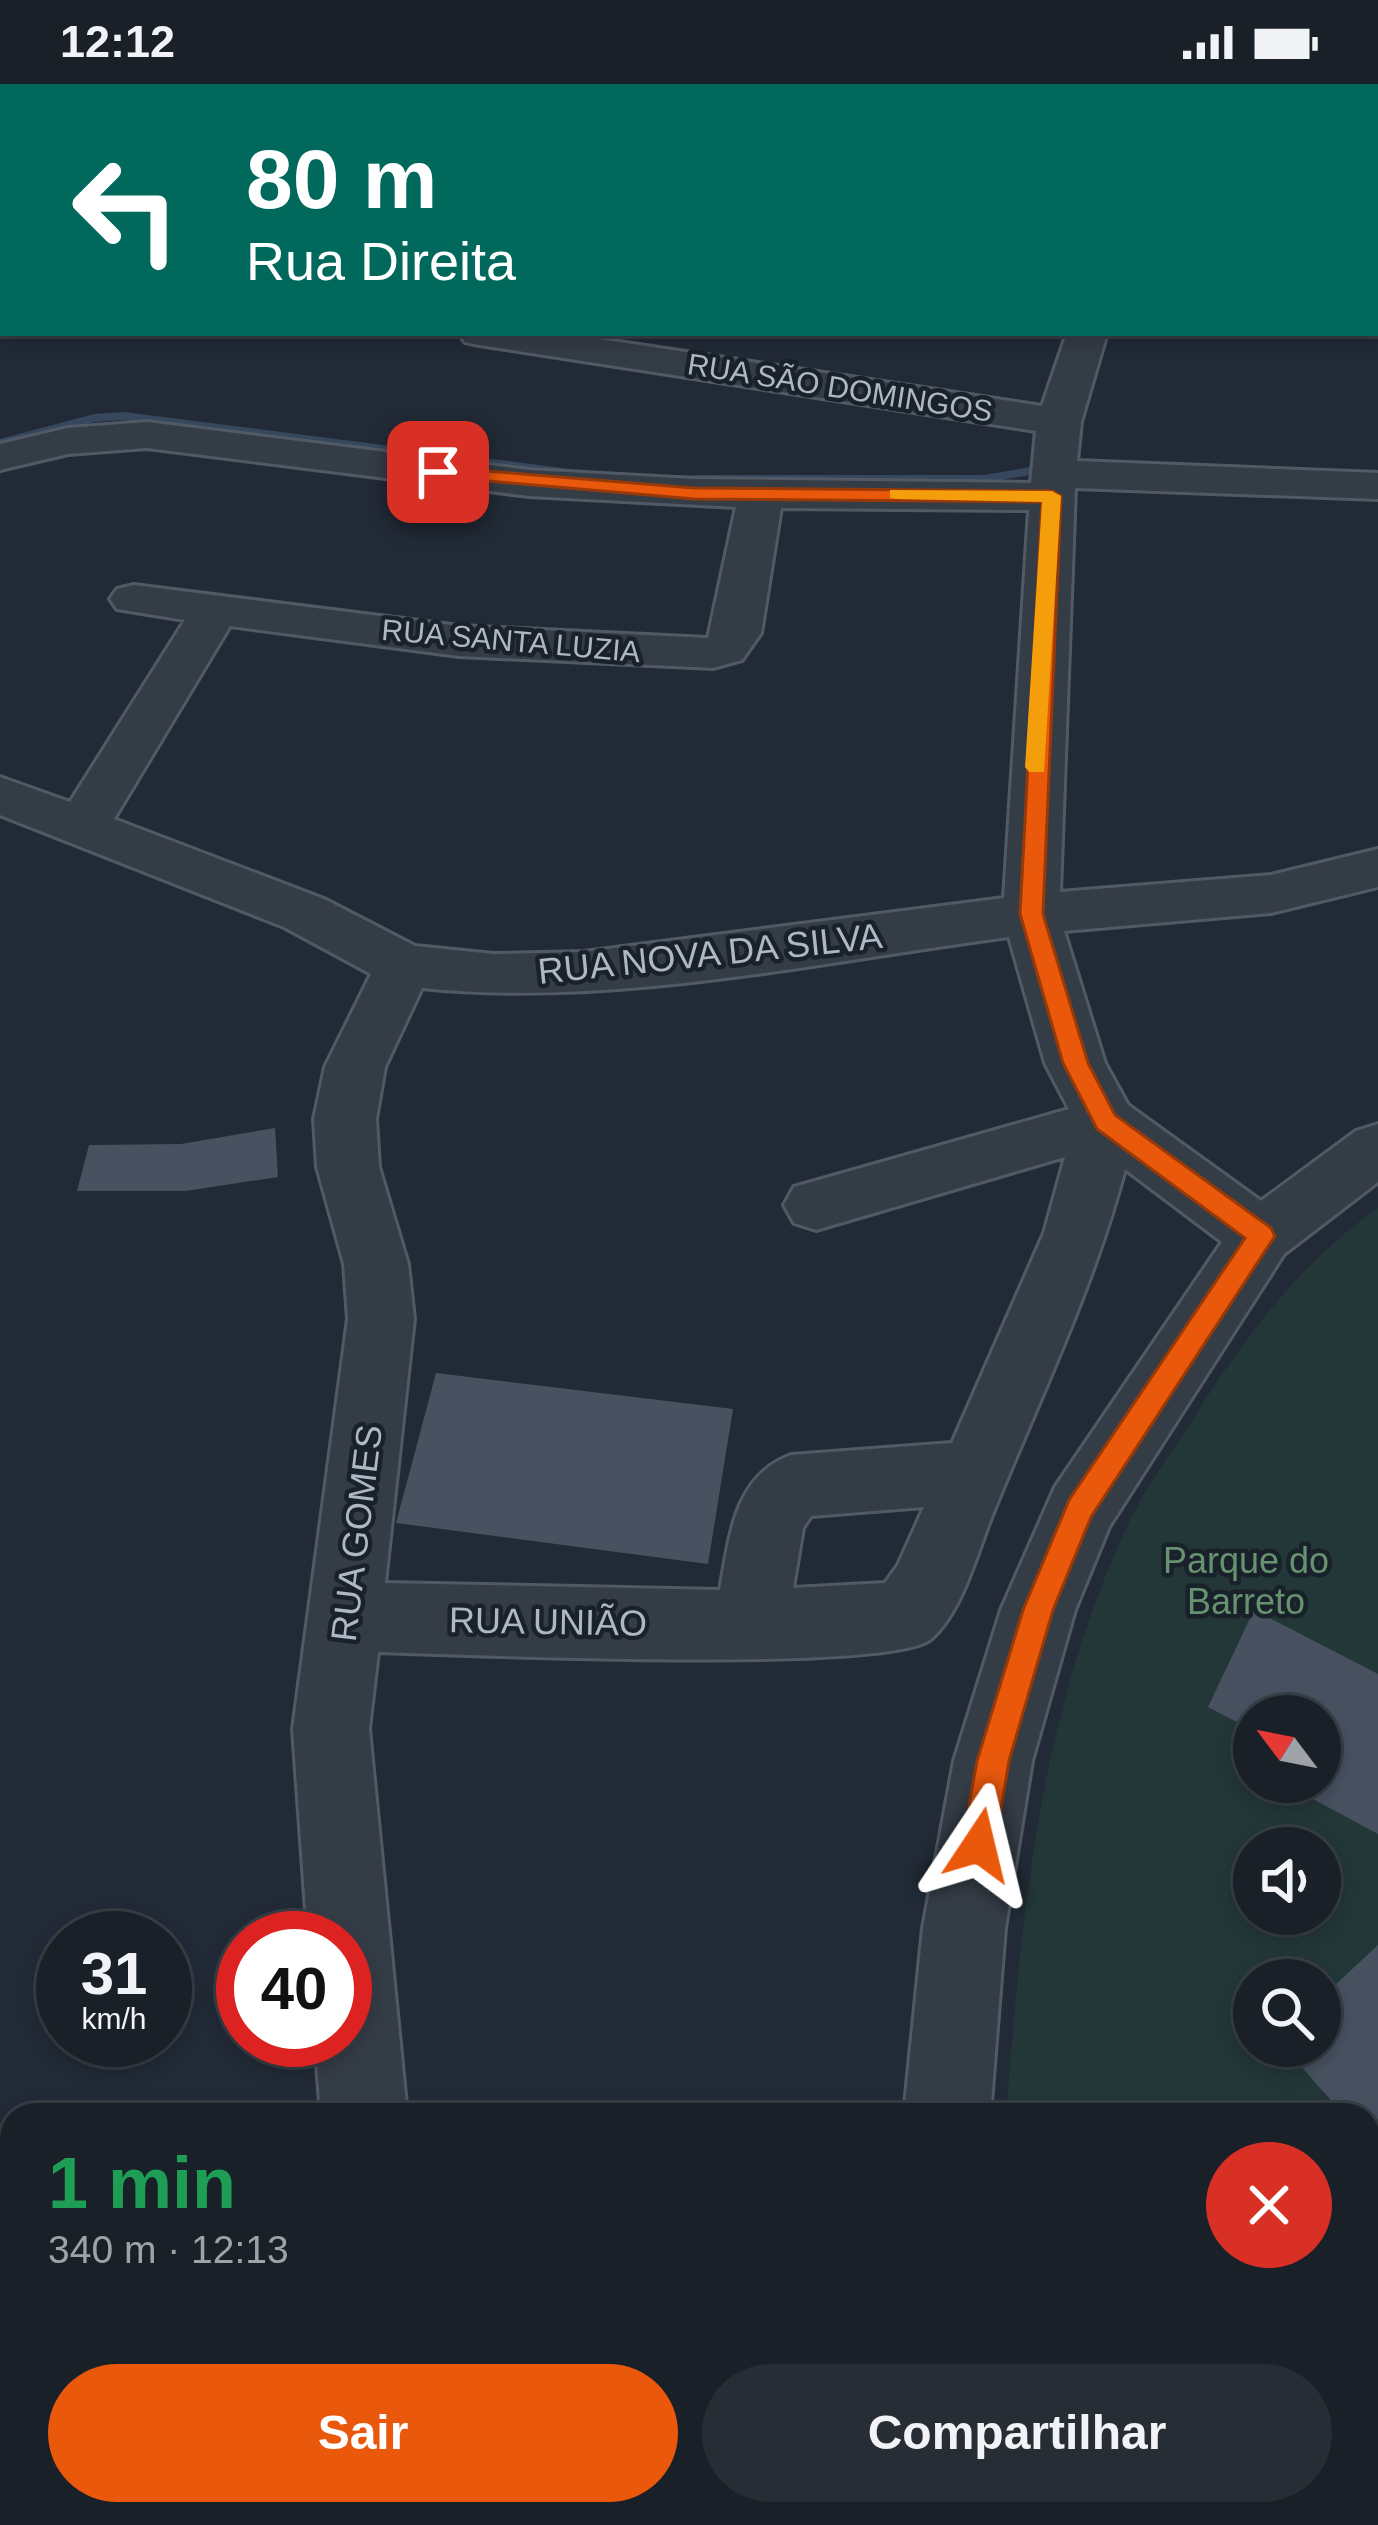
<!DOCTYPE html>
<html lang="pt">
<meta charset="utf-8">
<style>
:root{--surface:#192028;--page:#262d34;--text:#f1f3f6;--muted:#9fa3a8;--line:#373e45;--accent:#ea580c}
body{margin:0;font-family:Arial,sans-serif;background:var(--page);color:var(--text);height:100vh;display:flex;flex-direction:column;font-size:45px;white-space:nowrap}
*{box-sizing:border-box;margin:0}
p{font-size:39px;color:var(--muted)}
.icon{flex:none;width:66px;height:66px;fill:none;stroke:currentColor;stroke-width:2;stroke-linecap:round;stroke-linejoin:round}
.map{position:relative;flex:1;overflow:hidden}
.drawer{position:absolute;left:0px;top:2019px;width:1380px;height:423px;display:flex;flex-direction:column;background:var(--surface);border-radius:36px 36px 0 0;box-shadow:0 6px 18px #0003,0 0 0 3px var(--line)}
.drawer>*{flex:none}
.top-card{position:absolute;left:0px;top:0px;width:1380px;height:252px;box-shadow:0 6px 18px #0003,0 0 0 3px var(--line);background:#00695c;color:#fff;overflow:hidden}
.needle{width:78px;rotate:302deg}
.buttons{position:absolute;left:1233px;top:1611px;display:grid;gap:24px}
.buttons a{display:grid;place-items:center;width:108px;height:108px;border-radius:50%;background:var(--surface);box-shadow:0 6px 18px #0003,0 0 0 3px var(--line);font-size:60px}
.speed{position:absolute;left:36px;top:1827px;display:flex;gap:24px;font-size:60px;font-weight:700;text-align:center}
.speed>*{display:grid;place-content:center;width:156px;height:156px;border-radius:50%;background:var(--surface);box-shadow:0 6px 18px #0003,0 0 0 3px var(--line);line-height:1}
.speed small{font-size:30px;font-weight:400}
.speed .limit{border:18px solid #d22;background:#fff;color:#111}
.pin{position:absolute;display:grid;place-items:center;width:102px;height:102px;color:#fff;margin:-51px;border-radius:24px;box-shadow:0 6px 18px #0006}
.me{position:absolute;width:132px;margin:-66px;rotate:10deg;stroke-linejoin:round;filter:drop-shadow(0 0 9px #0008)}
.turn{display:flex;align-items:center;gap:42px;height:252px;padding:0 48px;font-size:54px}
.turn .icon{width:156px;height:156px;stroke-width:2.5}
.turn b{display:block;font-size:84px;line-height:102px}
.round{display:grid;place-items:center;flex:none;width:126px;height:126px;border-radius:63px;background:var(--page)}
.head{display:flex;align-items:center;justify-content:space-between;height:204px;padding:0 48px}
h1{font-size:72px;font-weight:700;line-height:90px;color:#1e9e55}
.button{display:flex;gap:24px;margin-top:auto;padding:24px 48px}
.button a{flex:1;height:138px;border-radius:72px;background:var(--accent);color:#fff;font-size:48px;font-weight:700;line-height:138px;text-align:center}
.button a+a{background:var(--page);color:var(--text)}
.status{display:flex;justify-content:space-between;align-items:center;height:84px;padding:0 60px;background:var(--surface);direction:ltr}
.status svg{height:33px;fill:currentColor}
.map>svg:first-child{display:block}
</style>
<div class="status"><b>12:12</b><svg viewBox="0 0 49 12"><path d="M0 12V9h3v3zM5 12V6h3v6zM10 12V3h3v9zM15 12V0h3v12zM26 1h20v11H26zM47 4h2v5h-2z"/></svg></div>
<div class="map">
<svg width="1378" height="2441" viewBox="0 0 1378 2441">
<rect width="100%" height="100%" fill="#212a36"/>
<!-- green -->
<path fill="#233738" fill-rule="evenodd" d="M1378,1124V2441H1037L1033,2430H1368V2031H1006C1022,1825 1040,1625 1130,1436C1148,1398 1176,1363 1198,1327C1248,1249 1301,1178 1378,1124ZM1254,1632H1320V1698H1254ZM1254,1764H1320V1830H1254ZM1254,1896H1320V1962H1254Z"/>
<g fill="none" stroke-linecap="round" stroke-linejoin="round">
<!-- stream -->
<g fill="#36475e" fill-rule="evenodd">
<polygon points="124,328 578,386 584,390 578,394 124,336 94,338 0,363 0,355 94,330"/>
<polygon points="1055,379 1059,380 1059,386 984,399 660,400 654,396 660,392 700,391 984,391"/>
</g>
</g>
<!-- building -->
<g fill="#475160">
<polygon points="275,1044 278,1093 186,1107 77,1107 89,1061 181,1060"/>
<polygon points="436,1289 733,1325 708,1480 396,1439"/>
<polygon points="1254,1526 1378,1590 1378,1750 1285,1700 1320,1698 1320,1632 1254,1632 1254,1647 1208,1623"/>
<polygon points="1378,1861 1378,2070 1368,2058 1368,2031 1344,2031 1283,1962 1320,1962 1320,1915"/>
</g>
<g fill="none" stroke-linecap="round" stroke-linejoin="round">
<!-- minor casing -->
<g stroke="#515a64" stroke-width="6">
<g id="minor">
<polygon points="330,0 364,0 366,3 332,3"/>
<polygon points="474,0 508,0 510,3 476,3"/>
<rect x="1062" y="0" width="34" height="3"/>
<rect x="1377" y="219" width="1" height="24"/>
<path d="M459,249H560L1042,322L1067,249H1107L1081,338L1077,377L1378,389V415L1075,404L1060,808L1271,791L1378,765V803L1271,829L1064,847L1105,979L1128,1021L1261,1117L1356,1047L1378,1040V1098L1284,1170L1109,1443L1075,1526L1032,1677L1005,1844L990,2031H904L923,1844L954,1677L1001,1526L1055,1403L1222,1158L1125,1085C1094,1202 1040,1314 995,1424C978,1464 964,1526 931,1555C891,1590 457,1570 378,1568L369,1645L407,2031H321L315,1956H345V1854H308L293,1645L348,1235L344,1180L317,1083L314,1035L325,983L371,890L284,843L0,731V693L70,718L185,536L117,525L110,515L117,505L134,501L459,542L708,554L736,423L529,412L147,364L68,370L0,386V360L68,344L147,338L529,386L694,395L1031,399L1036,347L479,261L465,258ZM781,424L1029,426L1004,814L584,868L494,870L415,862L324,815L114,735L230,542L459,572L713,584L742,576L761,549ZM1009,853L1045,979L1069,1025L794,1103L784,1121L794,1139L816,1146L1065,1073L1044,1149L952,1359L791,1371C734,1392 730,1452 720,1506L385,1499L414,1235L408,1180L379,1083L376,1035L385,983L422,904C613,924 819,878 1009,853ZM924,1423L898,1481L885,1499L793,1504L803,1444L811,1432Z"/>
<polygon points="352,2430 450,2430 451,2441 353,2441"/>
<polygon points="903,2430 1012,2430 1015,2436 1013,2441 898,2441"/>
</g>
</g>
<!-- major casing -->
<g stroke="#3d4550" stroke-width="6">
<polygon id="major" points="3,155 3,179 0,180 0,156"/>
</g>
<!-- minor -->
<use href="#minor" fill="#343c46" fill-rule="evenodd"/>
<!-- major -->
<use href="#major" fill="#525b66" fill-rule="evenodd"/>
</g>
<!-- route -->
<polygon fill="#ea580c" stroke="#983908" stroke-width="3" points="438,383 694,404 1052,407 1061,412 1043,830 1088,979 1115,1031 1271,1144 1275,1152 1091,1433 1053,1526 1009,1677 995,1761 990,1772 979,1777 967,1772 962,1761 977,1677 1023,1526 1069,1416 1245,1154 1097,1045 1063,979 1020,830 1042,418 694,415 431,392 431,385"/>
<!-- slow -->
<polygon fill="#f59e0b" points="890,406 1052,407 1061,412 1044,688 1029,688 1025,683 1042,418 897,415 890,414"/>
<g text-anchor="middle" stroke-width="9" stroke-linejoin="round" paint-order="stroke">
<!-- far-street labels -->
<g font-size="30" fill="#aeb7c3" stroke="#19212b">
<text transform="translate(840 304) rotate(9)" y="10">RUA SÃO DOMINGOS</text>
<text transform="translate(511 557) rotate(5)" y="10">RUA SANTA LUZIA</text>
</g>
<!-- street labels -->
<g font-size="36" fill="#aeb7c3" stroke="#19212b">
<text transform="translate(710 869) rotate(-6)" y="13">RUA NOVA DA SILVA</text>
<text transform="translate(356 1449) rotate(-83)" y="13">RUA GOMES</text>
<text transform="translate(548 1537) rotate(1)" y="13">RUA UNIÃO</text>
</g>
<!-- park labels -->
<g font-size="36" fill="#679270" stroke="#19212b">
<text x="1246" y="1489">Parque do<tspan x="1246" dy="41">Barreto</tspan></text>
</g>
</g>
</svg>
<div class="buttons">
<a><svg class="needle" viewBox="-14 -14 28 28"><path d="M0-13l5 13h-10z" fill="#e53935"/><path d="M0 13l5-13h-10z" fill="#9fa3a8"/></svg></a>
<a><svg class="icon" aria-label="sound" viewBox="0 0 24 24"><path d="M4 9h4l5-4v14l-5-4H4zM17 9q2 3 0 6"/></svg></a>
<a><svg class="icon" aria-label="search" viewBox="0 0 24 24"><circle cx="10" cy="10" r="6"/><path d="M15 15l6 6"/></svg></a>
</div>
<div class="speed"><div>31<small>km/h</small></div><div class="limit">40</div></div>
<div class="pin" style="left:438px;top:388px;background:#d93025"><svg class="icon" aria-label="arrive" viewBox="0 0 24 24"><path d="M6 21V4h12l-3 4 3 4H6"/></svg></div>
<svg class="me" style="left:979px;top:1761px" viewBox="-20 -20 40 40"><path d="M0-17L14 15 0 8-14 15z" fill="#ea580c" stroke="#fff" stroke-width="4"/></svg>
<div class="top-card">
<div class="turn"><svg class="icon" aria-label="left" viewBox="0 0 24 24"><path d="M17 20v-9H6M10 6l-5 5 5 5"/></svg><div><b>80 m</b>Rua Direita</div></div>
</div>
<section class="drawer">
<div class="head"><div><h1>1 min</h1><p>340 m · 12:13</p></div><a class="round" style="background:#d93025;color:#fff"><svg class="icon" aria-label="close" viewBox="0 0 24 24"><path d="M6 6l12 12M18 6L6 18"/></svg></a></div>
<div class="button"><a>Sair</a><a>Compartilhar</a></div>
</section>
</div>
